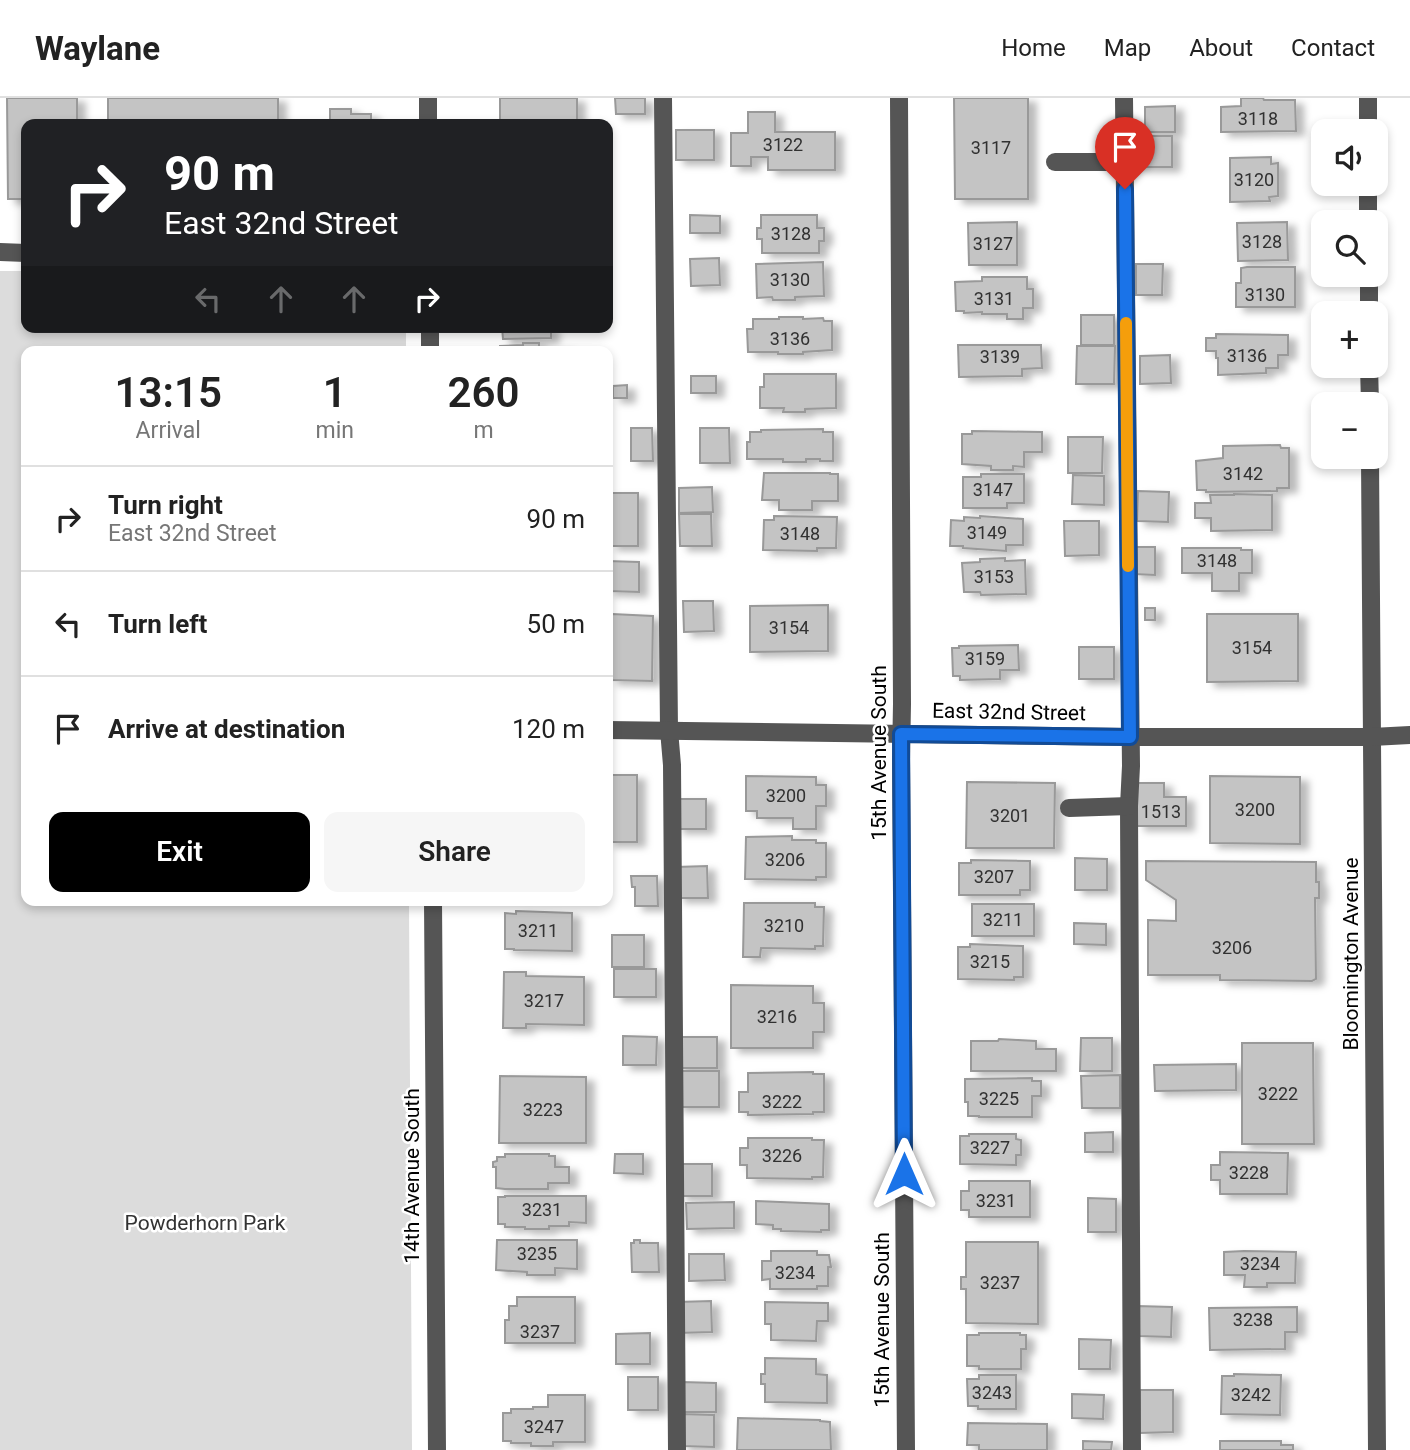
<!DOCTYPE html>
<meta charset="utf-8">
<style>
:root{--surface:#fff;--page:#f6f6f6;--text:#222;--muted:#767676;--line:#e0e0e0;--accent:#000}
body{margin:0;font-family:Roboto,sans-serif;background:var(--page);color:var(--text);height:100vh;display:flex;flex-direction:column;font-size:26px;white-space:nowrap}
*{box-sizing:border-box;margin:0}
p{font-size:23px;color:var(--muted)}
.icon{flex:none;width:38px;height:38px;fill:none;stroke:currentColor;stroke-width:2;stroke-linecap:round;stroke-linejoin:round}
.map{position:relative;flex:1;overflow:hidden}
.panel{position:absolute;left:21px;top:248px;width:592px;height:560px;display:flex;flex-direction:column;background:var(--surface);border-radius:14px;box-shadow:0 4px 10px #0003}
.panel>*{flex:none}
.banner{position:absolute;left:21px;top:21px;width:592px;height:214px;border-radius:14px;box-shadow:0 4px 10px #0003;background:#202124;color:#fff;overflow:hidden}
.tools{position:absolute;left:1311px;top:21px;display:grid;gap:14px}
.tools a{display:grid;place-items:center;width:77px;height:77px;border-radius:14px;background:var(--surface);box-shadow:0 4px 10px #0003;font-size:35px}
.pin{position:absolute;display:grid;place-items:center;width:60px;height:60px;color:#fff;margin:-72px -30px;border-radius:50% 50% 50% 0;rotate:-45deg;box-shadow:0 0 7px #0007}
.pin .icon{rotate:45deg}
.me{position:absolute;width:77px;margin:-38px;rotate:0deg;stroke-linejoin:round;filter:drop-shadow(0 0 5px #0008)}
.turn{display:flex;align-items:center;gap:24px;height:147px;padding:0 28px;font-size:32px}
.turn .icon{width:91px;height:91px;stroke-width:2.5}
.turn b{display:block;font-size:49px;line-height:60px}
.lanes{display:flex;align-items:center;height:66px;padding:0 28px;background:#0003;justify-content:center;gap:35px;direction:ltr}
.lanes .off{opacity:.35}
.eta{display:flex;justify-content:space-evenly;align-items:center;height:119px;text-align:center}
.eta b{font-size:42px;font-weight:600;line-height:49px}
.cta{display:flex;gap:14px;margin-top:auto;padding:14px 28px}
.cta a{flex:1;height:80px;border-radius:14px;background:var(--accent);color:#fff;font-size:28px;font-weight:600;line-height:80px;text-align:center}
.cta a+a{background:var(--page);color:var(--text)}
ul{padding:0;list-style:none}
li{display:flex;align-items:center;gap:21px;height:105px;padding:0 28px;border-top:2px solid var(--line)}
li div{flex:1}
li b{display:block;font-size:26px}
li em{font-style:normal}
header{display:flex;align-items:center;gap:42px;box-sizing:border-box;height:98px;padding:0 35px;background:var(--surface);border-bottom:2px solid var(--line)}
header strong{font-size:33px}
nav{display:flex;gap:38px;margin-inline-start:auto;font-size:24px}
.map>svg:first-child{display:block}
</style>
<header>
<strong>Waylane</strong>
<nav><a>Home</a><a>Map</a><a>About</a><a>Contact</a></nav>
</header>
<div class="map">
<svg width="1410" height="1352" viewBox="0 0 1410 1352">
<defs>
<filter id="shadow"><feDropShadow dx="8" dy="4.5" stdDeviation="3.5" flood-color="#0004"/></filter>
</defs>
<rect width="100%" height="100%" fill="#fff"/>
<!-- green -->
<polygon fill="#dcdcdc" points="0,173 26,173 26,229 406,229 406,254 26,254 26,803 409,803 412,1352 0,1352"/>
<!-- building -->
<g fill="#c4c4c4" stroke="#999" stroke-width="2" filter="url(#shadow)">
<polygon points="7,0 77,0 77,26 26,26 26,101 8,101"/>
<rect x="108" y="0" width="170" height="26"/>
<polygon points="500,0 577,0 577,24 500,25"/>
<polygon points="615,0 645,0 645,16 616,16"/>
<polygon points="954,0 1028,0 1028,101 955,101"/>
<polygon points="1241,0 1263,0 1264,2 1295,2 1296,33 1221,34 1221,9 1241,8"/>
<polygon points="1175,8 1175,34 1145,34 1145,9"/>
<polygon points="330,11 351,11 351,16 371,16 371,26 328,26 328,22 330,22"/>
<polygon points="748,14 775,14 775,34 835,34 835,72 768,72 768,59 751,59 751,68 731,68 731,35 748,35"/>
<rect x="676" y="32" width="38" height="30"/>
<rect x="1137" y="38" width="35" height="31"/>
<polygon points="1271,59 1271,66 1278,65 1278,98 1269,99 1270,103 1230,104 1230,60"/>
<polygon points="690,117 720,118 720,135 690,135"/>
<polygon points="761,117 817,117 817,130 824,130 824,143 819,143 819,155 762,155 762,141 757,141 757,130 761,130"/>
<polygon points="1017,124 1017,167 969,167 968,125"/>
<polygon points="1287,124 1288,162 1238,163 1237,125"/>
<polygon points="719,160 720,187 691,188 690,161"/>
<polygon points="823,164 824,198 795,199 795,202 773,202 772,199 757,200 756,166"/>
<polygon points="1136,166 1163,166 1162,197 1136,197"/>
<polygon points="1247,169 1295,169 1295,209 1236,209 1236,185 1241,185 1241,170"/>
<polygon points="982,179 1027,179 1027,191 1033,191 1033,210 1023,210 1023,221 1007,221 1007,216 982,216 982,214 964,215 964,213 956,213 955,184 982,183"/>
<rect x="1081" y="217" width="33" height="30"/>
<polygon points="779,219 803,219 803,221 823,220 824,223 832,223 832,252 803,254 803,256 778,256 778,254 748,254 747,231 753,231 753,221 779,221"/>
<polygon points="502,229 551,229 551,240 503,241"/>
<polygon points="1216,236 1288,237 1288,257 1278,257 1278,270 1266,270 1266,275 1218,277 1218,260 1216,260 1216,253 1206,253 1206,240 1216,240"/>
<polygon points="523,245 539,245 539,250 566,249 566,254 500,254 500,248 523,247"/>
<polygon points="958,247 1041,247 1042,270 1022,271 1022,278 959,279"/>
<polygon points="1077,248 1115,248 1114,286 1076,286"/>
<polygon points="1170,257 1171,285 1140,286 1140,258"/>
<polygon points="764,276 836,276 836,310 805,311 805,314 783,314 784,310 760,310 760,289 764,289"/>
<rect x="691" y="278" width="25" height="17"/>
<polygon points="627,287 627,300 613,300 613,288"/>
<polygon points="631,330 652,330 653,363 631,363"/>
<polygon points="700,330 729,330 730,365 700,365"/>
<polygon points="823,331 823,334 833,334 833,363 820,363 820,361 806,361 806,364 783,364 783,361 747,361 747,344 750,344 750,334 761,334 761,332"/>
<polygon points="972,333 1042,334 1042,354 1024,354 1024,369 1013,368 1013,372 991,372 991,368 962,366 962,336 972,336"/>
<polygon points="1068,339 1103,339 1102,375 1068,375"/>
<polygon points="1280,347 1281,350 1289,350 1289,390 1277,390 1277,393 1206,394 1206,392 1197,392 1196,363 1223,360 1223,348"/>
<polygon points="764,375 830,375 830,376 838,376 838,403 812,403 812,412 779,412 779,402 762,402"/>
<polygon points="981,376 1024,376 1024,405 1007,405 1007,410 963,410 963,379 981,379"/>
<polygon points="1073,377 1104,378 1104,407 1072,406"/>
<polygon points="712,389 713,414 679,415 679,390"/>
<polygon points="1138,393 1169,394 1168,424 1137,423"/>
<rect x="610" y="395" width="28" height="53"/>
<polygon points="1234,396 1272,397 1272,432 1211,433 1211,420 1195,420 1195,405 1211,405 1210,397 1234,397"/>
<polygon points="679,416 711,416 712,448 680,448"/>
<polygon points="774,418 837,419 836,450 817,450 817,453 763,452 764,422 774,422"/>
<polygon points="980,418 1023,421 1023,447 1006,447 1006,453 963,450 963,448 950,448 951,422 964,423 964,419 980,420"/>
<polygon points="1064,423 1099,423 1099,457 1065,458"/>
<polygon points="1133,449 1155,449 1155,477 1133,476"/>
<polygon points="1182,450 1241,450 1241,452 1252,452 1252,475 1239,475 1239,493 1212,493 1212,475 1182,475"/>
<polygon points="1005,460 1005,463 1025,462 1026,496 981,497 980,494 964,494 962,465 980,464 980,461"/>
<polygon points="607,463 639,464 639,494 607,493"/>
<polygon points="683,503 713,503 714,533 684,534"/>
<polygon points="828,507 828,553 750,554 750,508"/>
<rect x="1145" y="510" width="10" height="12"/>
<polygon points="612,516 653,518 652,583 610,582"/>
<polygon points="1207,516 1298,516 1298,583 1207,584"/>
<polygon points="1018,547 1019,572 1000,572 1000,581 960,582 960,578 953,578 952,550 959,550 959,548"/>
<rect x="1079" y="549" width="35" height="32"/>
<rect x="607" y="677" width="30" height="67"/>
<polygon points="746,678 816,679 816,687 826,687 826,708 816,708 816,731 793,731 793,720 757,720 757,713 746,713"/>
<polygon points="1210,678 1300,679 1300,746 1210,745"/>
<polygon points="967,684 1055,685 1054,750 966,750"/>
<polygon points="1137,685 1164,685 1164,699 1186,699 1186,728 1137,728"/>
<rect x="676" y="701" width="30" height="30"/>
<polygon points="792,738 792,742 816,742 816,745 826,745 826,779 816,779 816,782 745,781 746,739"/>
<polygon points="1075,760 1107,761 1107,792 1075,792"/>
<polygon points="971,762 1030,763 1030,792 1020,792 1020,797 959,797 959,765 971,765"/>
<polygon points="1146,763 1316,764 1316,784 1319,784 1319,800 1315,800 1316,881 1312,883 1220,882 1220,877 1148,877 1148,822 1176,823 1176,802 1146,782"/>
<polygon points="707,768 708,800 677,800 676,769"/>
<polygon points="631,778 657,778 658,808 635,808 635,789 632,789"/>
<polygon points="744,805 815,805 815,809 824,809 823,848 815,848 815,851 761,850 760,859 743,859"/>
<rect x="972" y="806" width="62" height="32"/>
<polygon points="516,813 572,815 572,853 514,852 514,851 505,851 505,815 516,816"/>
<polygon points="1074,825 1106,826 1106,847 1074,846"/>
<rect x="612" y="837" width="32" height="32"/>
<polygon points="970,846 1023,848 1023,879 1014,879 1014,882 958,881 958,849 970,849"/>
<rect x="614" y="871" width="42" height="28"/>
<polygon points="504,874 526,874 526,878 584,879 584,927 526,926 526,930 503,930"/>
<polygon points="731,887 813,888 813,905 824,905 824,934 813,934 813,950 731,950"/>
<polygon points="623,938 657,939 656,967 623,967"/>
<polygon points="677,939 717,939 717,970 676,970"/>
<polygon points="1081,940 1112,940 1112,973 1080,973"/>
<polygon points="999,941 1036,943 1036,951 1056,951 1056,973 971,973 971,943 998,943"/>
<polygon points="1242,945 1313,945 1314,1046 1242,1046"/>
<polygon points="1236,966 1236,992 1155,993 1154,967"/>
<rect x="676" y="973" width="43" height="36"/>
<polygon points="813,974 813,976 824,976 824,1014 813,1014 813,1016 748,1017 748,1014 739,1014 739,994 748,994 748,975"/>
<polygon points="1120,977 1120,1010 1082,1010 1081,978"/>
<polygon points="500,978 586,979 586,1045 499,1045"/>
<polygon points="1032,980 1032,983 1041,983 1041,998 1032,998 1032,1019 979,1019 979,1018 968,1018 968,1004 965,1004 965,981"/>
<polygon points="1113,1034 1113,1054 1085,1054 1085,1035"/>
<polygon points="969,1036 1016,1036 1016,1041 1021,1042 1021,1057 1016,1057 1016,1067 960,1066 960,1038 969,1038"/>
<polygon points="748,1040 812,1040 812,1042 824,1042 823,1079 812,1079 812,1081 747,1080 747,1067 740,1067 740,1050 748,1050"/>
<polygon points="1220,1054 1288,1055 1287,1096 1220,1096 1220,1082 1211,1082 1211,1067 1220,1067"/>
<polygon points="505,1056 549,1056 549,1058 555,1058 555,1069 569,1069 569,1085 548,1085 548,1091 505,1091 496,1090 496,1069 493,1069 493,1064 497,1063 497,1059 505,1059"/>
<polygon points="615,1056 643,1056 643,1076 614,1075"/>
<rect x="679" y="1066" width="33" height="32"/>
<polygon points="969,1083 1030,1083 1030,1119 969,1119 969,1112 961,1112 961,1093 969,1093"/>
<polygon points="505,1098 586,1098 586,1125 569,1124 569,1128 549,1128 549,1131 525,1131 525,1129 505,1129 505,1126 498,1126 498,1099 505,1099"/>
<polygon points="1088,1100 1116,1101 1116,1134 1088,1134"/>
<polygon points="756,1103 829,1106 829,1132 821,1132 821,1134 781,1133 781,1131 773,1131 773,1127 756,1126"/>
<polygon points="734,1104 734,1130 687,1131 686,1105"/>
<polygon points="497,1142 577,1142 577,1171 555,1170 555,1177 527,1177 527,1174 496,1172"/>
<polygon points="634,1142 640,1142 640,1145 658,1145 659,1174 632,1174 631,1145 634,1145"/>
<polygon points="966,1144 1038,1144 1038,1226 966,1225 966,1191 961,1191 961,1179 966,1179"/>
<polygon points="771,1153 817,1153 817,1157 829,1157 831,1169 828,1169 828,1188 817,1188 817,1191 770,1191 770,1181 762,1182 762,1163 771,1163"/>
<polygon points="1244,1153 1296,1154 1295,1185 1267,1185 1267,1189 1244,1189 1245,1177 1224,1177 1224,1154"/>
<polygon points="689,1156 724,1156 725,1182 689,1183"/>
<polygon points="517,1199 575,1199 575,1245 505,1245 505,1222 509,1222 509,1208 517,1208"/>
<polygon points="711,1203 712,1234 678,1235 677,1204"/>
<polygon points="765,1204 828,1205 828,1223 817,1223 816,1243 771,1242 771,1226 765,1226"/>
<polygon points="1137,1208 1172,1209 1171,1239 1137,1238"/>
<polygon points="1297,1209 1297,1234 1285,1234 1285,1251 1210,1252 1209,1210"/>
<polygon points="650,1235 650,1266 616,1266 616,1236"/>
<polygon points="979,1235 1020,1235 1020,1237 1026,1237 1026,1251 1021,1251 1021,1271 979,1271 979,1268 967,1268 967,1237 979,1237"/>
<polygon points="1079,1241 1111,1242 1110,1271 1079,1271"/>
<polygon points="765,1260 816,1261 816,1276 827,1277 827,1305 765,1304 765,1286 761,1286 761,1276 765,1276"/>
<polygon points="1234,1276 1281,1277 1280,1317 1221,1316 1222,1278 1234,1278"/>
<polygon points="979,1277 1016,1277 1016,1311 978,1311 978,1308 968,1308 967,1281 979,1281"/>
<rect x="628" y="1279" width="30" height="33"/>
<polygon points="682,1284 716,1285 716,1314 682,1314"/>
<polygon points="1140,1292 1173,1292 1173,1334 1140,1335"/>
<polygon points="1072,1296 1104,1297 1103,1321 1072,1320"/>
<polygon points="548,1297 585,1297 585,1344 553,1344 553,1348 531,1348 531,1345 511,1345 511,1343 503,1343 503,1315 511,1315 511,1311 533,1311 533,1309 548,1309"/>
<polygon points="682,1316 714,1317 714,1349 681,1348"/>
<polygon points="738,1320 820,1322 820,1323 830,1324 831,1352 737,1352"/>
<polygon points="968,1325 1047,1326 1047,1352 979,1352 979,1347 967,1347"/>
<polygon points="1083,1343 1112,1344 1111,1352 1083,1352"/>
<polygon points="1220,1343 1281,1343 1281,1347 1293,1347 1293,1352 1220,1352"/>
</g>
<g fill="none" stroke-linecap="round" stroke-linejoin="round">
<!-- minor -->
<g stroke="#555" stroke-width="18">
<polyline points="428,0 428,26"/>
<polyline points="663,0 669,632 672,667 677,1352"/>
<polyline points="899,0 902,606 901,661 906,1352"/>
<polyline points="1124,0 1131,668 1129,708 1132,1352"/>
<polyline points="1368,0 1368,33"/>
<polyline points="1055,64 1125,64"/>
<polyline points="1368,86 1368,124"/>
<polyline points="0,154 26,155"/>
<polyline points="1369,177 1369,215"/>
<polyline points="430,229 430,254"/>
<polyline points="1369,268 1370,306"/>
<polyline points="1370,359 1377,1352"/>
<polyline points="607,632 1130,639 1372,639 1410,637"/>
<polyline points="1069,710 1129,708"/>
<polyline points="433,803 437,1352"/>
</g>
</g>
<g fill="none" stroke-linecap="round" stroke-linejoin="round">
<!-- route casing -->
<g stroke="#114b97" stroke-width="18">
<polyline id="route" points="904,1076 901,636 1130,639 1125,91"/>
</g>
<!-- route -->
<use href="#route" stroke="#1a73e8" stroke-width="12"/>
<!-- slow -->
<polyline stroke="#f59e0b" stroke-width="12" points="1126,225 1128,468"/>
</g>
<g text-anchor="middle" stroke-width="5" stroke-linejoin="round" paint-order="stroke">
<!-- number labels -->
<g font-size="18" fill="#313131">
<text x="1258" y="27">3118</text>
<text x="783" y="53">3122</text>
<text x="991" y="56">3117</text>
<text x="1254" y="88">3120</text>
<text x="791" y="142">3128</text>
<text x="1262" y="150">3128</text>
<text x="993" y="152">3127</text>
<text x="790" y="188">3130</text>
<text x="1265" y="203">3130</text>
<text x="994" y="207">3131</text>
<text x="790" y="247">3136</text>
<text x="1247" y="264">3136</text>
<text x="1000" y="265">3139</text>
<text x="1243" y="382">3142</text>
<text x="993" y="398">3147</text>
<text x="987" y="441">3149</text>
<text x="800" y="442">3148</text>
<text x="1217" y="469">3148</text>
<text x="994" y="485">3153</text>
<text x="789" y="536">3154</text>
<text x="1252" y="556">3154</text>
<text x="985" y="567">3159</text>
<text x="786" y="704">3200</text>
<text x="1255" y="718">3200</text>
<text x="1161" y="720">1513</text>
<text x="1010" y="724">3201</text>
<text x="785" y="768">3206</text>
<text x="994" y="785">3207</text>
<text x="1003" y="828">3211</text>
<text x="784" y="834">3210</text>
<text x="538" y="839">3211</text>
<text x="1232" y="856">3206</text>
<text x="990" y="870">3215</text>
<text x="544" y="909">3217</text>
<text x="777" y="925">3216</text>
<text x="1278" y="1002">3222</text>
<text x="999" y="1007">3225</text>
<text x="782" y="1010">3222</text>
<text x="543" y="1018">3223</text>
<text x="990" y="1056">3227</text>
<text x="782" y="1064">3226</text>
<text x="1249" y="1081">3228</text>
<text x="996" y="1109">3231</text>
<text x="542" y="1118">3231</text>
<text x="537" y="1162">3235</text>
<text x="1260" y="1172">3234</text>
<text x="795" y="1181">3234</text>
<text x="1000" y="1191">3237</text>
<text x="1253" y="1228">3238</text>
<text x="540" y="1240">3237</text>
<text x="992" y="1301">3243</text>
<text x="1251" y="1303">3242</text>
<text x="544" y="1335">3247</text>
</g>
<!-- street labels -->
<g font-size="21" fill="#000" stroke="#fff">
<text transform="translate(1009 614) rotate(1)" y="7">East 32nd Street</text>
<text transform="translate(879 655) rotate(-90)" y="7">15th Avenue South</text>
<text transform="translate(1351 856) rotate(-90)" y="7">Bloomington Avenue</text>
<text transform="translate(412 1078) rotate(-90)" y="7">14th Avenue South</text>
<text transform="translate(882 1222) rotate(-90)" y="7">15th Avenue South</text>
</g>
<!-- park labels -->
<g font-size="21" fill="#333" stroke="#fff">
<text x="205" y="1132">Powderhorn Park</text>
</g>
</g>
</svg>
<div class="tools">
<a><svg class="icon" aria-label="sound" viewBox="0 0 24 24"><path d="M4 9h4l5-4v14l-5-4H4zM17 9q2 3 0 6"/></svg></a>
<a><svg class="icon" aria-label="search" viewBox="0 0 24 24"><circle cx="10" cy="10" r="6"/><path d="M15 15l6 6"/></svg></a>
<a>+</a>
<a>−</a>
</div>
<div class="pin" style="left:1125px;top:91px;background:#d93025"><svg class="icon" aria-label="arrive" viewBox="0 0 24 24"><path d="M6 21V4h12l-3 4 3 4H6"/></svg></div>
<svg class="me" style="left:904px;top:1076px" viewBox="-20 -20 40 40"><path d="M0-17L14 15 0 8-14 15z" fill="#1a73e8" stroke="#fff" stroke-width="4"/></svg>
<div class="banner">
<div class="turn"><svg class="icon" aria-label="right" viewBox="0 0 24 24"><path d="M7 20v-9h11M14 6l5 5-5 5"/></svg><div><b>90 m</b>East 32nd Street</div></div>
<div class="lanes"><svg class="icon off" aria-label="left" viewBox="0 0 24 24"><path d="M17 20v-9H6M10 6l-5 5 5 5"/></svg><svg class="icon off" aria-label="ahead" viewBox="0 0 24 24"><path d="M12 20V5M6 11l6-6 6 6"/></svg><svg class="icon off" aria-label="ahead" viewBox="0 0 24 24"><path d="M12 20V5M6 11l6-6 6 6"/></svg><svg class="icon" aria-label="right" viewBox="0 0 24 24"><path d="M7 20v-9h11M14 6l5 5-5 5"/></svg></div>
</div>
<section class="panel">
<div class="eta">
<div><b>13:15</b><p>Arrival</p></div>
<div><b>1</b><p>min</p></div>
<div><b>260</b><p>m</p></div>
</div>
<ul>
<li><svg class="icon" aria-label="right" viewBox="0 0 24 24"><path d="M7 20v-9h11M14 6l5 5-5 5"/></svg><div><b>Turn right</b><p>East 32nd Street</p></div><em>90 m</em></li>
<li><svg class="icon" aria-label="left" viewBox="0 0 24 24"><path d="M17 20v-9H6M10 6l-5 5 5 5"/></svg><div><b>Turn left</b></div><em>50 m</em></li>
<li><svg class="icon" aria-label="arrive" viewBox="0 0 24 24"><path d="M6 21V4h12l-3 4 3 4H6"/></svg><div><b>Arrive at destination</b></div><em>120 m</em></li>
</ul>
<div class="cta"><a>Exit</a><a>Share</a></div>
</section>
</div>
